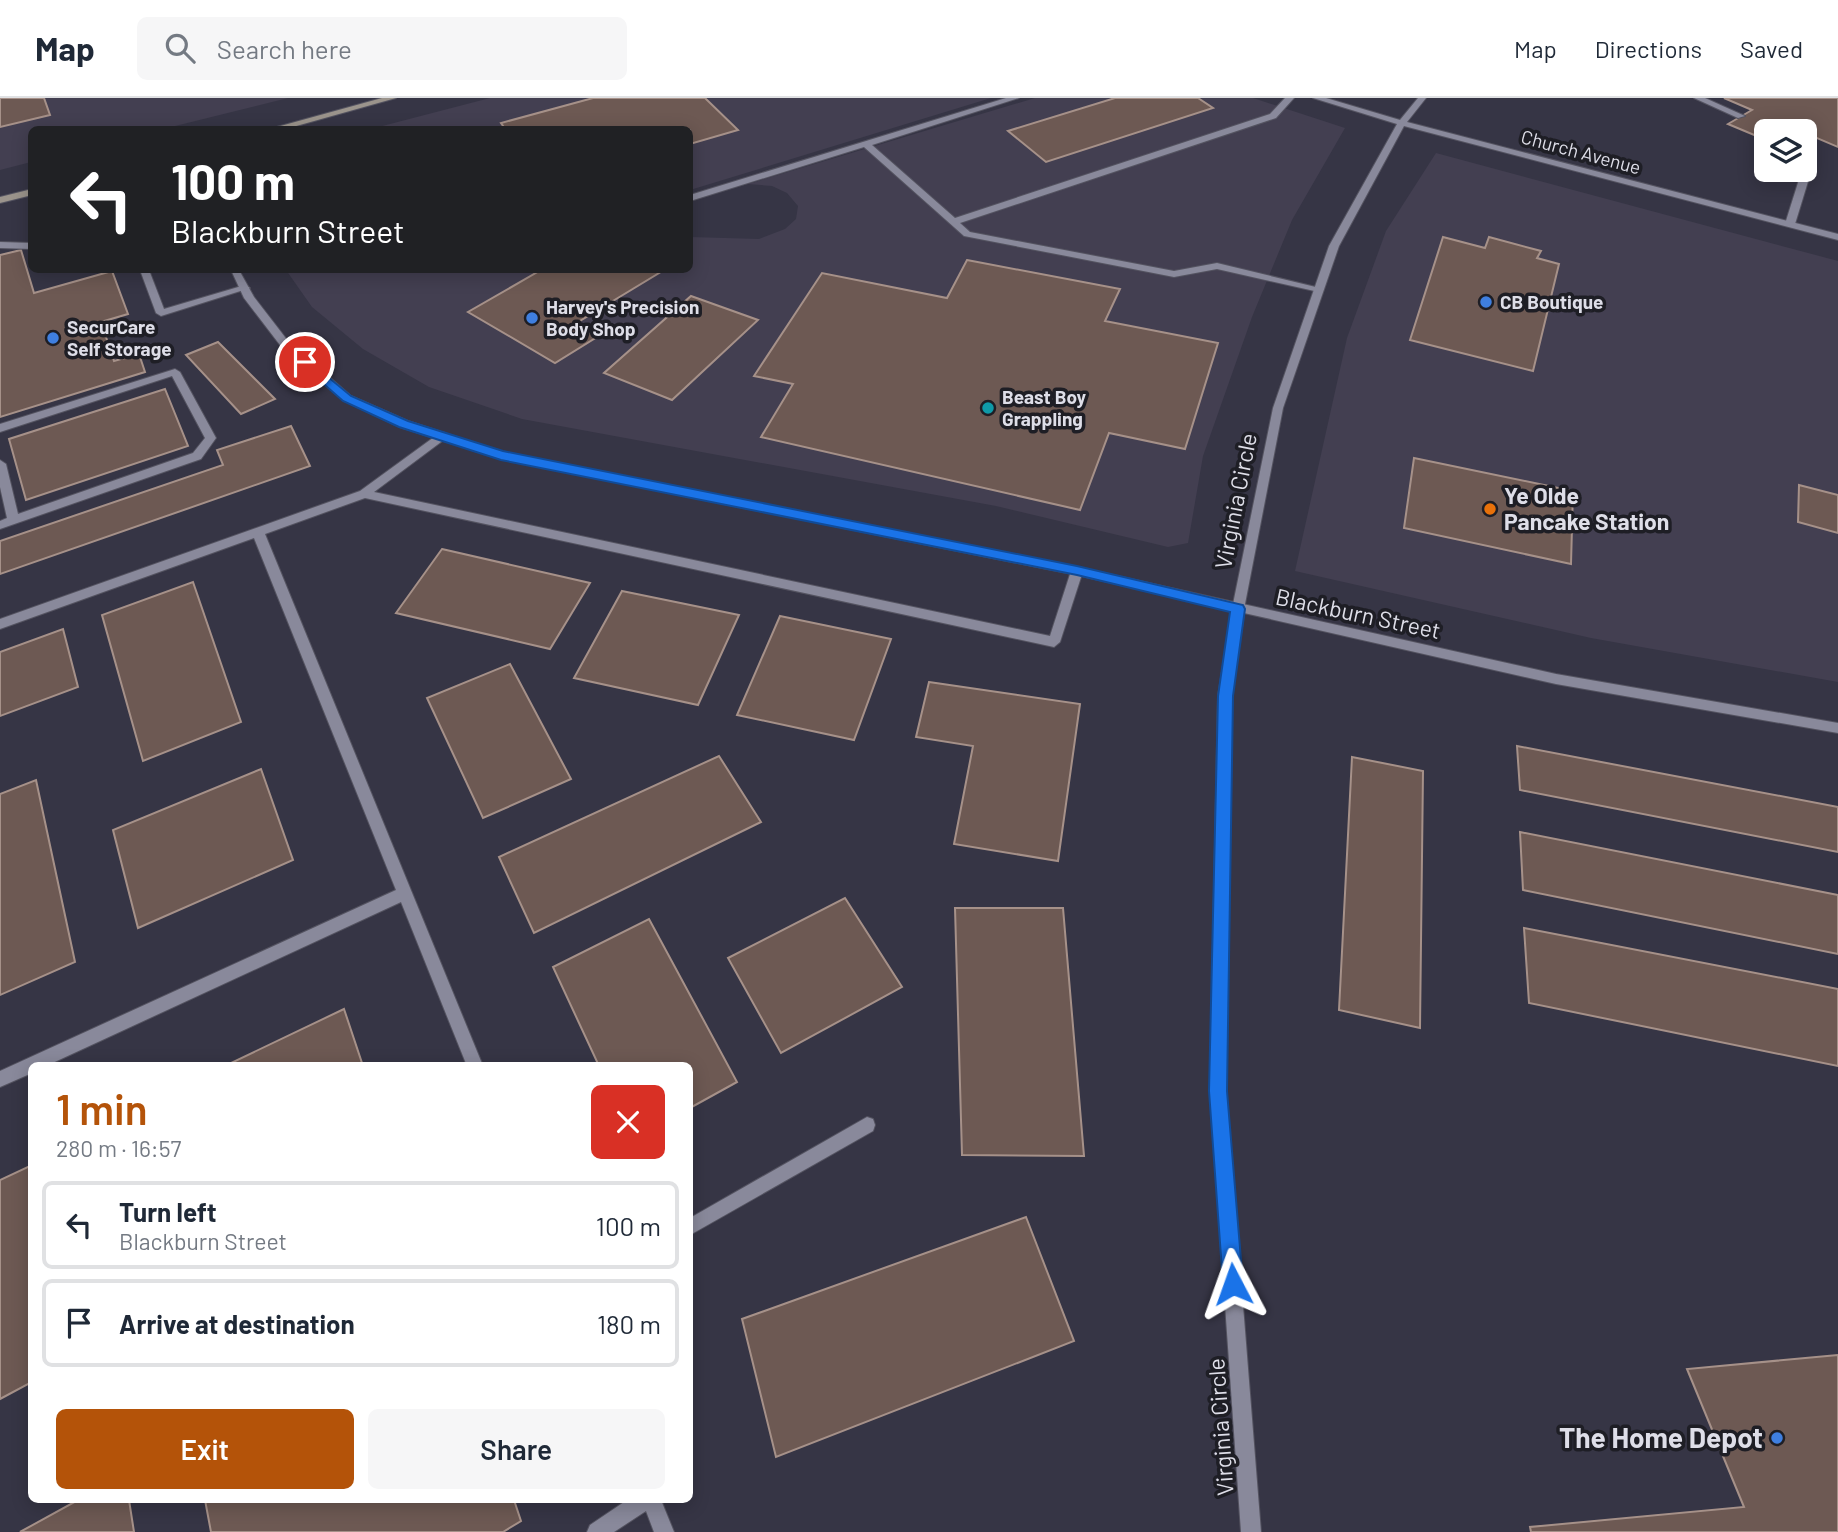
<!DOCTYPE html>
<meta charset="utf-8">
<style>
:root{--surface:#fff;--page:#f6f6f7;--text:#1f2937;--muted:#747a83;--line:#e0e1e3;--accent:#b45309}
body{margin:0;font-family:Barlow,sans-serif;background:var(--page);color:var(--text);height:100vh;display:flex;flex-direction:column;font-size:26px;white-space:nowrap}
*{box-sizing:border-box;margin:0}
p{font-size:23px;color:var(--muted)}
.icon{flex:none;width:38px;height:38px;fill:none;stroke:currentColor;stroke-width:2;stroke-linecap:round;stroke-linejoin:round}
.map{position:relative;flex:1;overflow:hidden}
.drawer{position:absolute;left:28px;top:964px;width:665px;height:441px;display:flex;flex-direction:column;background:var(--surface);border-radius:10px;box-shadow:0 4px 18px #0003}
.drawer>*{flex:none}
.top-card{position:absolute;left:28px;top:28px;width:665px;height:147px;border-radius:10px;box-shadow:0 4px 18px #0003;background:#202124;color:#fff;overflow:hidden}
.fabs{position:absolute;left:1754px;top:21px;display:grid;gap:14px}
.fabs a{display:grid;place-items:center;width:63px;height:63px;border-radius:10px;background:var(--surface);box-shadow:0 4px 18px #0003;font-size:35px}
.pin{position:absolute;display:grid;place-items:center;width:60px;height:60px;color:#fff;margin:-30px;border:4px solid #fff;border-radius:50%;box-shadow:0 2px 7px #0007}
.me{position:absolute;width:77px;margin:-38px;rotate:356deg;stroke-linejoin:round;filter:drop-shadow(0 0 5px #0008)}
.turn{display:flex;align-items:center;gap:24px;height:147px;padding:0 28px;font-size:32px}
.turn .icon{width:91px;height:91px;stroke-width:2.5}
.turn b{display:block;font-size:49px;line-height:60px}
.round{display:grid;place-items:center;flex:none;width:74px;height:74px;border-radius:10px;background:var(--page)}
.summary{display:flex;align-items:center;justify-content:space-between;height:119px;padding:0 28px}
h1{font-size:42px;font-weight:600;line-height:52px;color:var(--accent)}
.action{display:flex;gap:14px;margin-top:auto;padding:14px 28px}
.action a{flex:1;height:80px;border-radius:10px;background:var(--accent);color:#fff;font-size:28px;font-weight:600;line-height:80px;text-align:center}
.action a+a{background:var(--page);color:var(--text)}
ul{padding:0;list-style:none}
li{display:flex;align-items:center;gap:21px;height:88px;margin:0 14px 10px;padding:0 14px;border:4px solid var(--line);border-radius:10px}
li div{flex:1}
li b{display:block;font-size:26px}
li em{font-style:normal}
header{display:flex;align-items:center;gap:42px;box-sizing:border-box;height:98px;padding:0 35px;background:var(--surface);border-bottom:2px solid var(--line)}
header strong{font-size:33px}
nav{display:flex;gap:38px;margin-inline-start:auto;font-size:24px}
.search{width:490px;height:63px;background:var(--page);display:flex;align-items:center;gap:18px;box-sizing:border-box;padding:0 24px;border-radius:10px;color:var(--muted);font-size:26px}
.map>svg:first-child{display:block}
</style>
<header>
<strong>Map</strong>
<div class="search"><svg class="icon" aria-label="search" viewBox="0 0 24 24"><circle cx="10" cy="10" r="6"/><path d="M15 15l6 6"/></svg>Search here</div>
<nav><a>Map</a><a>Directions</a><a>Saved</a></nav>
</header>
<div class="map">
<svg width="1838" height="1434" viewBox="0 0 1838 1434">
<rect width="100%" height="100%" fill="#363545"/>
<!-- commercial -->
<g fill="#433f51">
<polygon points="0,0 288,0 163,31 32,32 31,64 0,72"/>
<polygon points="490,0 991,0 690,92 690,32 367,32"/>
<polygon points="1035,0 1253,0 1345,30 1292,122 1252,219 1203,358 1188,445 1168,449 996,408 522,321 429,289 363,251 312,209 286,172 690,172 690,139 759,141 785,131 796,121 798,108 787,95 772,88 748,86"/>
<polygon points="1436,55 1838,163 1838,584 1591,540 1295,473 1347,240 1386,133"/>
</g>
<!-- building -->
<g fill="#6d5953" stroke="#a69189" stroke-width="2">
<polygon points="0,0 44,0 50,17 0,29"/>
<polygon points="593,0 705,0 738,32 690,46 690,32 506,32 501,25"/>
<polygon points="1115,0 1198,0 1213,10 1046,64 1008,33"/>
<polygon points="1724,0 1838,0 1838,49 1791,29 1785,33 1766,33 1766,42 1728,26 1752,12"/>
<polygon points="1443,139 1485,150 1489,139 1541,153 1537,160 1559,166 1533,273 1410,242"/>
<polygon points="21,152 34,195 112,173 128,216 101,224 114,263 139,256 145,274 0,319 0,157"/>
<polygon points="967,162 1120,191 1105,223 1218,245 1185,351 1109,335 1080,412 761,339 793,286 754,278 822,175 947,200"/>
<polygon points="541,172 664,172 575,226 597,239 555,265 468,214"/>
<polygon points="691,198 758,222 672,302 604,275"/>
<polygon points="218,244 275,301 241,316 186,257"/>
<polygon points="165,291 188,348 26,402 9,341"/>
<polygon points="291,328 310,368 0,476 0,443 223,367 217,352"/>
<polygon points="1414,360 1573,393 1571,466 1404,430"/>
<polygon points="1799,387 1838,397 1838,435 1798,424"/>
<polygon points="442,451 590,485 550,551 396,515"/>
<polygon points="193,484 241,624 143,663 102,517"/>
<polygon points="622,493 739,517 698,607 574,580"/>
<polygon points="780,518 891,541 854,642 737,617"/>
<polygon points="63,531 78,589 0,618 0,554"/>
<polygon points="510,566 571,681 483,720 427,600"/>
<polygon points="929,584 1080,606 1058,763 954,746 973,648 916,639"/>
<polygon points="1517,648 1838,709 1838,754 1520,692"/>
<polygon points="719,658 761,724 534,835 499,759"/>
<polygon points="1352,659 1423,673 1420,930 1339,912"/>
<polygon points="261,671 293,762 138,830 113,732"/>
<polygon points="36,682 75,864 0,897 0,696"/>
<polygon points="1520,734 1838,797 1838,856 1523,792"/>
<polygon points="845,800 902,889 781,955 728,860"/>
<polygon points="955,810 1063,810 1084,1058 962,1057"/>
<polygon points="649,821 737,984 690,1010 690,968 599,968 553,869"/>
<polygon points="1524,830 1838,891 1838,968 1529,905"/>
<polygon points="344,911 363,968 232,968 231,965"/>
<polygon points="32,1067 32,1284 0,1301 0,1082"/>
<polygon points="1026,1119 1074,1243 776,1359 742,1221"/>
<polygon points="1838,1257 1838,1434 1531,1434 1530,1429 1744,1409 1687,1271"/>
<polygon points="78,1402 129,1402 134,1434 20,1434"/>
<polygon points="205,1402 514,1402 521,1423 503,1434 211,1434"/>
</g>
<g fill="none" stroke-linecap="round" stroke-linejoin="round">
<!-- service casing -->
<g stroke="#545360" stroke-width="2">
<g id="service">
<polygon points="1006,0 1019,0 872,47 955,120 1270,16 1285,0 1294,0 1276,20 960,125 970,134 1174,173 1217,165 1324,191 1319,194 1217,171 1174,179 964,138 864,49 690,103 690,97"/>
<polygon points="1694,0 1705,0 1745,18 1738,20"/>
<polygon points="1804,48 1812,55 1810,77 1795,126 1790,129 1785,126 1802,72 1804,72"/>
<polygon points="0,144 32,145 32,151 0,150"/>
<polygon points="140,172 149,172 164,211 245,187 250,190 161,218 156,215"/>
<polygon points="175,271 180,274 216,340 201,361 0,431 0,423 7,420 0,389 0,362 6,366 18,416 193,355 205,340 172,278 0,334 0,326"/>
<polygon points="441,334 445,335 445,341 374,394 1050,538 1071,473 1077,469 1083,473 1060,544 1054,549 365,400 265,436 483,968 467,968 401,804 46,968 32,968 32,975 0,989 0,973 396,792 254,440 0,531 0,521 360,393"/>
<polygon points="867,1019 873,1021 875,1027 873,1033 690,1137 690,1120"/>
<polygon points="627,1402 661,1402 674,1434 654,1434 646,1413 614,1434 587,1434 590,1427"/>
</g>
</g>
<!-- minor casing -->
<g stroke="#545360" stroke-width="2">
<polygon id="minor" points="1313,0 1326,0 1400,22 1418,0 1426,0 1407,24 1838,136 1838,142 1404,28 1339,148 1283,310 1244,511 1238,516 1232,511 1273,310 1329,148 1397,26"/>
</g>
<!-- tertiary casing -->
<g stroke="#545360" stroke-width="2">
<polygon id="tertiary" points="231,172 239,172 254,199 288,243 351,298 408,323 502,354 1077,469 1556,576 1838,625 1838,635 1556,586 1244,515 1232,598 1226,993 1261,1434 1241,1434 1210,993 1218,598 1232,512 1077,477 501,361 400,329 343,302 280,247 244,200"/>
</g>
<!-- secondary casing -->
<g stroke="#545360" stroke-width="2">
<g id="secondary">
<polygon points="382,0 396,0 282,32 266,32"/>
<polygon points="32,91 32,97 0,105 0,99"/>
</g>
</g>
<!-- service -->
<use href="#service" fill="#89899b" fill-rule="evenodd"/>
<!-- minor -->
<use href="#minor" fill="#89899b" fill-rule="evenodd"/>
<!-- tertiary -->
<use href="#tertiary" fill="#89899b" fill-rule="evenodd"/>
<!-- secondary -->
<use href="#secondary" fill="#9b948c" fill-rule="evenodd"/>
</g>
<!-- route -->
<polygon fill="#1a73e8" stroke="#114b97" stroke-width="2" points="305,260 351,298 408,323 503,353 1077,468 1243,507 1245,511 1233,598 1227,993 1243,1186 1240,1193 1233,1196 1226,1193 1223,1186 1209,993 1218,598 1230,514 1077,477 501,362 399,329 343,303 301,266 301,261"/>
<!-- markers -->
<g fill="#3f7fe0" stroke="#1e1e25" stroke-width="2.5">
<circle cx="1486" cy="204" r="7"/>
<circle cx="532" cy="220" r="7"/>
<circle cx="53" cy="240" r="7"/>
<circle cx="1777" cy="1340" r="7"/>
</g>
<circle fill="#0f9aa8" stroke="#1e1e25" stroke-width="2.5" cx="988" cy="310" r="7"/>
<circle fill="#e8710a" stroke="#1e1e25" stroke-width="2.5" cx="1490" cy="411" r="7"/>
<g text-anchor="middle" stroke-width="7" stroke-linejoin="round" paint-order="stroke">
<!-- far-street labels -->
<g font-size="19" fill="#dedee8" stroke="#1e1e25">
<text transform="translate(1581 54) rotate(15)" y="7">Church Avenue</text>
</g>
<!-- far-poi labels -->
<g font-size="19" font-weight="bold" fill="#dedee8" stroke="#1e1e25" text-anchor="start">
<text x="1500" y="211">CB Boutique</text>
<text x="546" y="216">Harvey's Precision<tspan x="546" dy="22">Body Shop</tspan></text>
<text x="67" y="236">SecurCare<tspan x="67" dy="22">Self Storage</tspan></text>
<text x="1002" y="306">Beast Boy<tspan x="1002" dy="22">Grappling</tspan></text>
</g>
<!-- poi labels -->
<g font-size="23" font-weight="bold" fill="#dedee8" stroke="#1e1e25" text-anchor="start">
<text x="1504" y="406">Ye Olde<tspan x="1504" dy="26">Pancake Station</tspan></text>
</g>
<!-- street labels -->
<g font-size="23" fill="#dedee8" stroke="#1e1e25">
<text transform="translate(1236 403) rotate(-79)" y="8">Virginia Circle</text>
<text transform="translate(1358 516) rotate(12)" y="8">Blackburn Street</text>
<text transform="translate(1221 1329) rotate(-94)" y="8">Virginia Circle</text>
</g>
<!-- near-poi labels -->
<g font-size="28" font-weight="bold" fill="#dedee8" stroke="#1e1e25" text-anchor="end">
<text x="1763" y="1350">The Home Depot</text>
</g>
</g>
</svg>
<div class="fabs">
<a><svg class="icon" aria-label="layers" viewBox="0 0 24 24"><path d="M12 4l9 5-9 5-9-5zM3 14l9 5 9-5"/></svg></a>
</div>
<div class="pin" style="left:305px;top:264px;background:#d93025"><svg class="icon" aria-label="arrive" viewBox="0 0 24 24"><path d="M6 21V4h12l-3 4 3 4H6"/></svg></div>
<svg class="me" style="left:1233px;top:1186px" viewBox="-20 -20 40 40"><path d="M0-17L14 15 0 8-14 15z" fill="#1a73e8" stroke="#fff" stroke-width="4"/></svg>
<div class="top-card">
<div class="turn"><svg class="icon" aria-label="left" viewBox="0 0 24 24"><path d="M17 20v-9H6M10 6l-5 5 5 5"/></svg><div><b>100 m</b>Blackburn Street</div></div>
</div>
<section class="drawer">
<div class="summary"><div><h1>1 min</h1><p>280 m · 16:57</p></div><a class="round" style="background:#d93025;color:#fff"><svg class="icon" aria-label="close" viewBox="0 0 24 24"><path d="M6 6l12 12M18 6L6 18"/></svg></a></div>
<ul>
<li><svg class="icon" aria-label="left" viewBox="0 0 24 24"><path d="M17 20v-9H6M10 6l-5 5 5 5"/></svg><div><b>Turn left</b><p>Blackburn Street</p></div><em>100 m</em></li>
<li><svg class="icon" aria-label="arrive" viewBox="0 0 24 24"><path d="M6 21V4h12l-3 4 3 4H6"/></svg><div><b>Arrive at destination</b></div><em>180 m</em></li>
</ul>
<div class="action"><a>Exit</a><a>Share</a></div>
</section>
</div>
